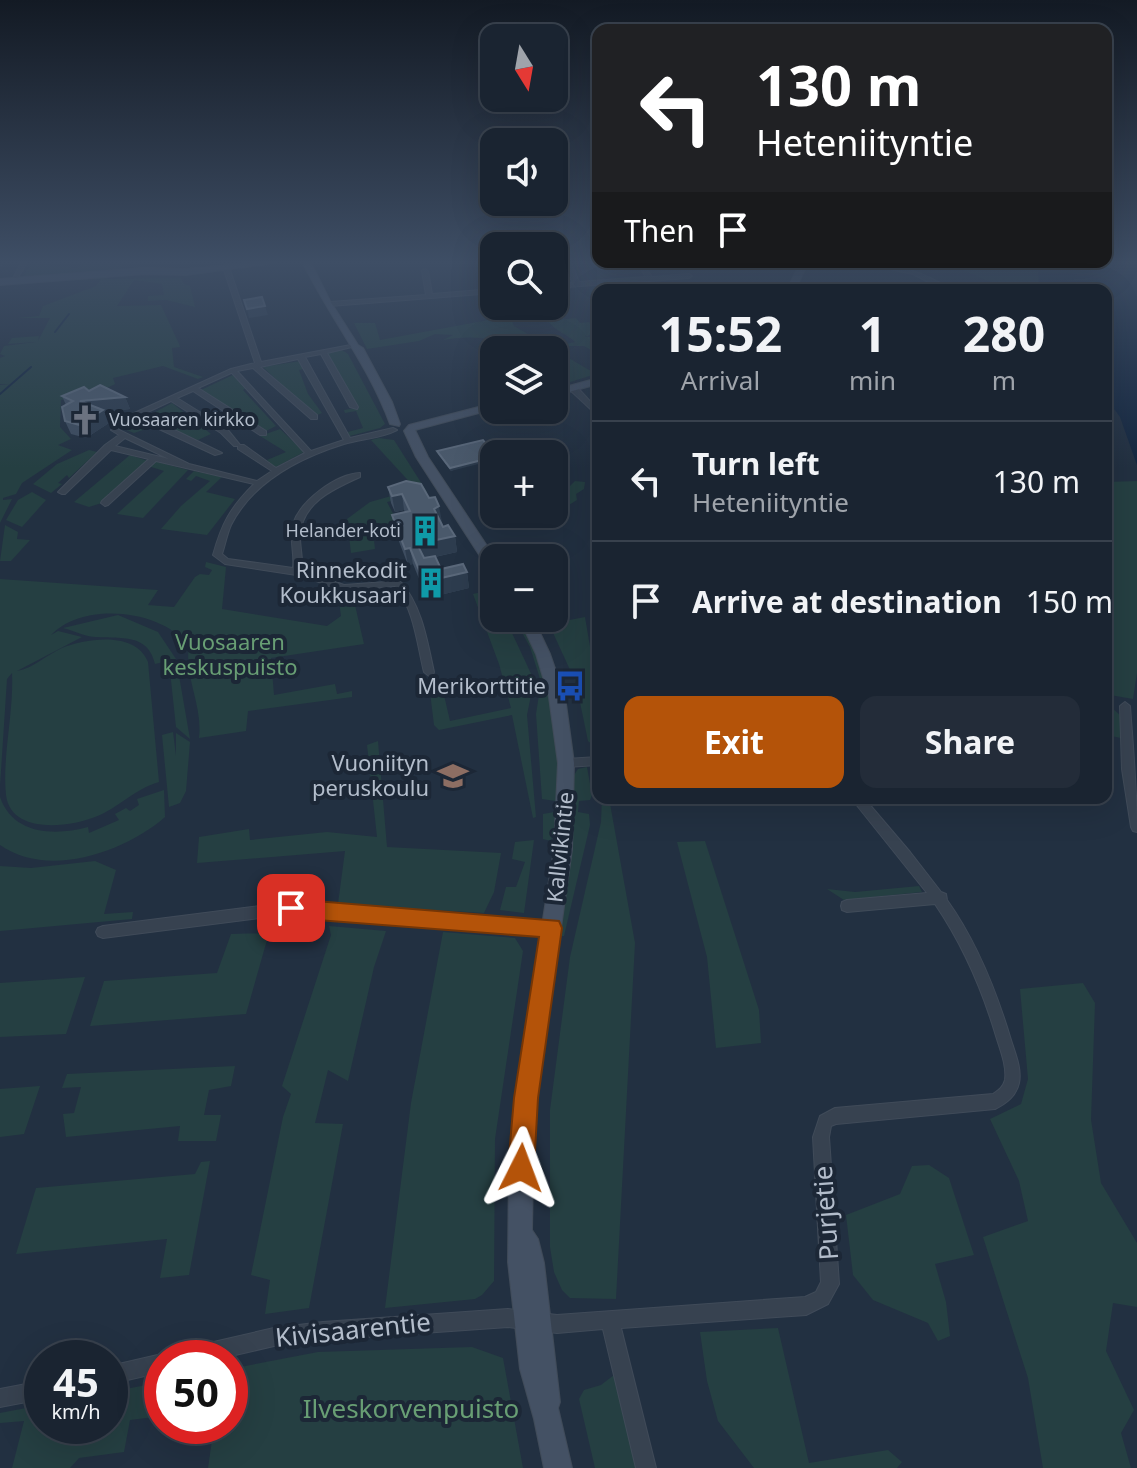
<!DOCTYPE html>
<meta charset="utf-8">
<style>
:root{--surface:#1a2431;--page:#232c39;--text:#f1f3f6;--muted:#9fa4ab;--line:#38414d;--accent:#b45309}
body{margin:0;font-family:"Noto Sans",sans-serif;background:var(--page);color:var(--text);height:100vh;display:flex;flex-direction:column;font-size:30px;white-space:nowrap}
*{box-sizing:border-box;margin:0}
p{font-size:26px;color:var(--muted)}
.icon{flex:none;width:44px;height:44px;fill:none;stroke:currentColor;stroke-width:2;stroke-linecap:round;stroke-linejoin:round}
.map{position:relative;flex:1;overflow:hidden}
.side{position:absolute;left:592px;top:284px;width:520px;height:520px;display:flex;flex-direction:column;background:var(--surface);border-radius:16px;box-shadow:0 8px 32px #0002,0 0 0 2px var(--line)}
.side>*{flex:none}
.hud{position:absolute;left:592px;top:24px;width:520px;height:244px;border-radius:16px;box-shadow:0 8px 32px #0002,0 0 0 2px var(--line);background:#202124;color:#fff;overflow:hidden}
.needle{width:52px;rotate:169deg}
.tools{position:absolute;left:480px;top:24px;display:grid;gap:16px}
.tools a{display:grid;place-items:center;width:88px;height:88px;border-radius:16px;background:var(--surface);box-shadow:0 8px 32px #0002,0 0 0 2px var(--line);font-size:40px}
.speed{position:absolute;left:24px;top:1340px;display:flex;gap:16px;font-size:40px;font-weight:700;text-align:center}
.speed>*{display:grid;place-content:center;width:104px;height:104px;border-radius:50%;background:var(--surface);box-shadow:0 8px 32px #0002,0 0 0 2px var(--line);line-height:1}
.speed small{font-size:20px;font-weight:400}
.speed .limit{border:12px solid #d22;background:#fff;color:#111}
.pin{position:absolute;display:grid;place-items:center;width:68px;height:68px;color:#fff;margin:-34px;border-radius:16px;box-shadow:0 4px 12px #0006}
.me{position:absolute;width:88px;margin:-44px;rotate:3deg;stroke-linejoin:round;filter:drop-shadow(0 0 6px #0008)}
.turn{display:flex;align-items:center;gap:28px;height:168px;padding:0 32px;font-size:36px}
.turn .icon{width:104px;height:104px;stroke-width:2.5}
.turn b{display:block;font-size:56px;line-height:68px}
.then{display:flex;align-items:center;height:76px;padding:0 32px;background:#0003;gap:16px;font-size:30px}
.eta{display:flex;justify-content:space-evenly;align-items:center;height:136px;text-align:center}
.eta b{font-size:48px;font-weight:700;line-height:56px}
.action{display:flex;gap:16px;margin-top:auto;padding:16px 32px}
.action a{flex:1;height:92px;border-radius:16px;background:var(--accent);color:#fff;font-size:32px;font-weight:700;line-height:92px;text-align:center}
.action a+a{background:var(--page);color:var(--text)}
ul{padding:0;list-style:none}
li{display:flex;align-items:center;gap:24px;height:120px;padding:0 32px;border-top:2px solid var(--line)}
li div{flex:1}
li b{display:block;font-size:30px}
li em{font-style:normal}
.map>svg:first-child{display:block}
</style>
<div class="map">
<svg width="1137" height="1468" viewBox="0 0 1137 1468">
<rect width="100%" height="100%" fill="#223041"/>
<!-- green -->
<g fill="#253f42">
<polygon points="31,263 76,268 84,264 126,263 119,270 26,277 24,275"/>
<path d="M951,263H1069L1071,290C1019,290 998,290 951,263Z"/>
<polygon points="112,276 106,279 181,278 184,284 190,286 195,307 166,300 148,301 148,296 164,295 162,284 134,280 117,306 161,305 179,344 180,347 172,348 174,367 203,377 198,379 163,366 113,378 115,384 101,391 61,400 60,427 71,439 58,445 72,450 22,483 16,494 3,498 3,500 12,499 0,523 0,385 10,385 0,384 0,358 5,356 0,354 4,346 36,342 8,344 12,338 39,336 38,341 50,318 17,318 39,316 43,306 96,286 101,279 54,281"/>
<path d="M510,316L514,326L596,374L554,387V350H508C494,334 463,337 443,340L453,335L435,334L419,341L367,349L354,323H375L380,340Z"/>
<path d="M576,318L580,323L589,322L595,333L585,337L598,336V354L584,346H558L575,342C567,334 556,332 548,321Z"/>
<polygon points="342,350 348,354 385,424 380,428 346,437 344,433 363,428 356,411 345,413 344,410 356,408 325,353"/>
<polygon points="300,361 304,369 299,370 308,394 322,413 315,416 263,367"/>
<polygon points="235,374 247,387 243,390 276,426 266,431 201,390"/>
<polygon points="172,403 211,434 198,440 158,425 134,433 124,429"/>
<polygon points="280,429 304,452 274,468 267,460 286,452 260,436"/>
<polygon points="379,438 394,440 427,492 387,502 401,529 391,531 392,536 374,540 375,549 351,553 347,519 370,502 416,489 371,440"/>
<polygon points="89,450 97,452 69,478 67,475 58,483 62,484 51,493 33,484 57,464"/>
<polygon points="130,455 148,461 113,494 109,493 105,502 89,507 74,502"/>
<polygon points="154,461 188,470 143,518 117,514 164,471 148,466"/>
<polygon points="194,471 222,477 206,492 235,499 207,535 161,529 181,506 210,481 196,476 191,481 186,479"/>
<polygon points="575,481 585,482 584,489 576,494 577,500 564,508 565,515 555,523 545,514 554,514 554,502"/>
<polygon points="1137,481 1137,673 1133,699 1110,695 1111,707 1122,717 1121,738 1106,735 1106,482"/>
<polygon points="32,492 46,500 22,527 6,520 18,500"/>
<polygon points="5,525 18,532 17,539 30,540 11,561 0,561"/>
<path d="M206,562L226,567L222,609L327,626L341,616L338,594L352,592L364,644L271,658L274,695L335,684L337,694L352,691V697L248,711L246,731L199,738C203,705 184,678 189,646C162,609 83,601 51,635L58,631L82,637L17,671C34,668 46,655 62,648C87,638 136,631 148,662L159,782C134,789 119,808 95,817C70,827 11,835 6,795C2,757 14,712 12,673L7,679L0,786V579L158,590L148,605L174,607L195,577L200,574L209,575L212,570L205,567Z"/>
<polygon points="491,590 494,618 505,618 534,680 527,715 536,817 533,818 512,715 439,730 434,725 429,684 441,682 450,721 511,708 499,664 473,594"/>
<path d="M118,615L158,632L176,659L155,664C147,629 113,641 88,636C80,634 71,630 63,628Z"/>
<polygon points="585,617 598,694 598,750 588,741 576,683 549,624"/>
<path d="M514,618H519C555,680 572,771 551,841L543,839V814L554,812L555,801L542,799L536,714L541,682L530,647Z"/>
<polygon points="177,664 190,739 176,727 170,671"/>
<polygon points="173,732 176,756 176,733 190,742 186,791 180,803 169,807 162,735"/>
<polygon points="378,741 387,847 501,853 494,892 484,913 338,904 345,851 197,863 199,837 249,829 250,840 327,832 377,837 367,745"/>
<polygon points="587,767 592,795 590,800 579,801 578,812 589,814 590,825 564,936 559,936 573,823 574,775 578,769"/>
<path d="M164,790L165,817C125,852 48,879 0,845V797C13,835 55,836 88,827L89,833L119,820L115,814L126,808L130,811L139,805L137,799Z"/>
<polygon points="602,798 609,798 635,943 616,1299 570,1298 562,1290 554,1272 550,1247 550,1110 570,957 601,822"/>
<polygon points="534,840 524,913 500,910 506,887 516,887 525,862 512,859 515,842"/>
<polygon points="705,841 759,1010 761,1043 716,1048 707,957 677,842"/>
<polygon points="95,861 116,870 104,914 133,912 132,919 0,931 0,866 31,868"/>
<polygon points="919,886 922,892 844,900 827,889 855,892"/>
<polygon points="329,926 386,931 374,967 348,1081 328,1070 315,1123 343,1124 309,1308 265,1314 270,1280 251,1275 283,1117 291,1094 282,1086 331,935"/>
<polygon points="443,932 515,938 523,951 495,1139 494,1281 482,1295 475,1299 385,1308 411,1103"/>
<polygon points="269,933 246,1014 90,1026 104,981 217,973 231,934"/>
<polygon points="85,977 66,1034 0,1037 0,983"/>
<polygon points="1083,983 1095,1003 1091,1120 1101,1183 1137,1243 1137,1307 1113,1303 1106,1351 1134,1410 1121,1433 1131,1468 1043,1468 1028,1378 983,1237 1028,1221 1019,1181 990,1119 1021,1104 1028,1079 1020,989"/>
<polygon points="235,1066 231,1086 209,1090 204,1115 221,1115 216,1141 178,1141 180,1126 66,1137 63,1114 74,1113 81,1087 62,1088 67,1074"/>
<polygon points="40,1086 24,1134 0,1137 0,1089"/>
<polygon points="210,1161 189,1275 160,1278 167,1239 16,1254 36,1188 195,1174 201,1162"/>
<polygon points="929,1165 949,1178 974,1255 935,1264 946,1302 950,1336 938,1341 928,1323 873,1300 853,1275 846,1215 900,1194 912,1166"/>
<polygon points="778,1328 809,1463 888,1450 902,1462 897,1468 754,1468 718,1421 707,1381 700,1332"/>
<polygon points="472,1347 503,1358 523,1468 208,1468 214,1426 230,1426 230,1369 318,1352"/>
<polygon points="614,1375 637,1468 595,1468 579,1399 584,1390 601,1385"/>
<polygon points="162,1382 162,1416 130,1420 124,1452 79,1458 70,1468 12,1468 24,1421 0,1423 0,1413 42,1405 42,1426 110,1426 110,1392"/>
</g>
<!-- water -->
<polygon fill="#142740" points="1038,263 1137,263 1137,465 1120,417 1106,398 1106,290 1039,290"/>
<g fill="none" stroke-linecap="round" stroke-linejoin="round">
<!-- stream -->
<g stroke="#142740" stroke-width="2">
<polyline points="55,332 69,314"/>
<polyline points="0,394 31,367"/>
</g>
<!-- street casing -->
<g stroke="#404b59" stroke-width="2">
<g id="street">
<polygon points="21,263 27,263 15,282 11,282"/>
<polygon points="565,263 571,263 579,282 646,277 637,263 643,263 652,277 689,274 692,276 689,278 554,288 554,284 573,283"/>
<path d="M862,263C893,262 926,273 952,290H944L913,274Z"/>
<path d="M226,265L229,267L261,362L356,344V346L327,353L358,407L357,409L350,407L321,354L305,357L350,438L393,428L397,430C382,438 361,439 344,444C299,458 253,482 231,525C227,534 225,545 222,554L228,559L293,568C295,554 289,539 293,524C300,501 336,474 360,473V477C333,489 301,503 300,537C300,548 303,559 302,570L344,585L400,581C422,606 427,640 434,672L433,675L429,676L424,672C417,643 414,609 395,586L343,591L303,576L225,564L213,555C222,523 230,508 254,484L156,461L108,505L105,506L101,503L102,501L149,459L111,450L65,494H62L58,492L105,445L119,435L111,430L115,428L189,464L257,481L272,471L238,449V446H234L221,433L171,401L137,417L130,415L231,369L255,363L223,267ZM298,359L344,440L311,451L237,371L253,368L311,419H317V415L260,367ZM231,373H232L305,453L276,468L244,445H240L227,429L177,398L193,391L260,435H266V431L198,388ZM125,438L169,459L115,446Z"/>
<polygon points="425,269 428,271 432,294 494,289 494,293 330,306 327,304 330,302 426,295 422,271"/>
<polygon points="716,284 742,288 745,290 714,287 713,286"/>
<polygon points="570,386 576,386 598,410 598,416 570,390"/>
<polygon points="123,421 162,424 222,453 215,455 157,428 126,425 122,423"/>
<path d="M1125,702L1130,706C1133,748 1137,790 1137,832L1133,831L1131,827L1122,769L1120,706Z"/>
<polygon points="598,757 598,765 566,767 562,766 560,763 562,760 566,759"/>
<path d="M851,798H864L910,852L941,892L946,894L947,900C977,942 996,990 1011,1040C1015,1053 1022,1069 1019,1083C1016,1096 1007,1103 995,1109L836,1124L831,1126L829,1137L839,1284L828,1304L806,1315L621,1328L656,1468H636L603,1329L557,1333L508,1327L323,1340L274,1346L222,1358H174L177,1352L183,1349L274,1328L323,1322L508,1309L557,1315L805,1297L816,1292L821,1282L813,1137L820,1116L835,1108L993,1094C999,1090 1003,1087 1005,1080C1007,1066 1000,1049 996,1036C982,989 963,945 935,904L847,912L842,910L841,906L842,902L847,900L927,893Z"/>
<polygon points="291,902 551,922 556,924 558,928 556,932 551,934 291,914 103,938 98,936 96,932 98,928 103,926"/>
<polygon points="162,1354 169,1358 162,1358 162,1372 110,1384 110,1366"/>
<polygon points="42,1381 42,1399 0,1407 0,1389"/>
</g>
</g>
<!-- secondary casing -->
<g stroke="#404b59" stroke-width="2">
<g id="secondary">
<polygon points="249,263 274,263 186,275 144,274 0,285 0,279 144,268 186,269"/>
<path d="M303,263H311L330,301L358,345L363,348L392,402L400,424L399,426L390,424C369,366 330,318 303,263Z"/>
<polygon points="800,263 808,263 795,290 787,290"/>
<polygon points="598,378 598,384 554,396 554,390"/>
<polygon points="494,403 494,409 415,430 428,457 495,558 494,571 489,570 416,457 404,431 409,425"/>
<polygon points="519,618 533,618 550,654 565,697 574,763 572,849 537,1098 533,1168 532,1230 538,1239 544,1263 560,1402 558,1408 572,1468 544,1468 534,1419 520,1369 508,1262 509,1168 515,1098 554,849 558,763 549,697 536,654"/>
</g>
</g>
<!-- street -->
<use href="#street" fill="#374250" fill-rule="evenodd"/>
<!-- secondary -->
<use href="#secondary" fill="#445164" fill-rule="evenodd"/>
</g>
<!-- wall -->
<g fill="#3d4c5f">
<polygon points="89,391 125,397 130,409 104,412 109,423 86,438 71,434 65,421 66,405 62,396"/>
<polygon points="437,451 494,454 451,471 438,454"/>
<polygon points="388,487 442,522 443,527 455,536 457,552 435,557 441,569 467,572 469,588 440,595 429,595 427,590 424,591 413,564 408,565 395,531 392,515 405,512 404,510 395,512 391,503"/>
</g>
<!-- shaded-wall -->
<g fill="#2d3c4e">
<polygon points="0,263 10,263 0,267"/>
<polygon points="265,306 268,315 249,318 247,309"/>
<polygon points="125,397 130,409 104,412 109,423 86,438 79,425 80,401"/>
<polygon points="494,457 494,460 451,471 450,468"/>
<polygon points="402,494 404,510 395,512 392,496"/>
<polygon points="439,506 442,522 436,525 434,509"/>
<polygon points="455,536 457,552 420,560 417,544"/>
<polygon points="410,548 413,564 408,565 405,549"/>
<polygon points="467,572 469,588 440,595 437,579"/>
<polygon points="424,574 427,590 424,591 421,575"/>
</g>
<!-- building -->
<g fill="#4a596b" stroke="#5a687a" stroke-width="2">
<polygon points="262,297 265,306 247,309 244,300"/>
<polygon points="100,385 125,397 80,401 103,410 79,425 65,421 62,407 73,401 62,396 84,387 89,391"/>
<polygon points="483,440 494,454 494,457 450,468 437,451"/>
<polygon points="406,481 421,484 429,498 435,497 439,506 434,509 443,527 448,525 455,536 417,544 424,558 435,556 441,569 463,564 467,572 437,579 426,579 424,574 421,575 410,548 405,549 392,515 410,511 402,494 392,496 388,487"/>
</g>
<!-- sky -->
<linearGradient id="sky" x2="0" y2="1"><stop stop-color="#131a24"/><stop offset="0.56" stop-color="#3e4e65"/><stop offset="1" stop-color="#3e4e65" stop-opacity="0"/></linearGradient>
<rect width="1137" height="468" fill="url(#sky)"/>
<!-- route -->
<polygon fill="#b45309" stroke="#753606" stroke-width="2" points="291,899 559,921 562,928 538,1098 534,1168 530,1177 521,1181 512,1177 508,1168 514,1098 539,937 291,918 284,915 280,908 284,901"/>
<!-- icons -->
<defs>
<g id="church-bare" transform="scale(2.4)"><path d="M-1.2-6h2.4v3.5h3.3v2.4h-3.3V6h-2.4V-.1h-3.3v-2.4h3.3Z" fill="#6b7280" stroke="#1c2736" stroke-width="2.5" paint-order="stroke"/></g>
<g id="building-bare" transform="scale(2.4)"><path d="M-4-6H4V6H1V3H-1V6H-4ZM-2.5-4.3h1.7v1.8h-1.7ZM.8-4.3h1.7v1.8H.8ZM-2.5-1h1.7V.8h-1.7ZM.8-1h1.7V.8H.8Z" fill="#0f9aa8" stroke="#1c2736" stroke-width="2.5" paint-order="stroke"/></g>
<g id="bus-bare" transform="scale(2.4)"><path d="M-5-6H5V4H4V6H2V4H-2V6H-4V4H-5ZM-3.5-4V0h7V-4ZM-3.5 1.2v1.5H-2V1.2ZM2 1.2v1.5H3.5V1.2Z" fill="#1a4fb4" stroke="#1c2736" stroke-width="2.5" paint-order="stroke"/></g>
<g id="school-bare" transform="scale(2.4)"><path d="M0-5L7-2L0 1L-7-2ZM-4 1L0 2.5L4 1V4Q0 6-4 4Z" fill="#8d6e63" stroke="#1c2736" stroke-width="2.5" paint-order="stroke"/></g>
</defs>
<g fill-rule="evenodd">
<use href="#church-bare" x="85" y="420"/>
<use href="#building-bare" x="425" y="531"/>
<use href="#building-bare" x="431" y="583"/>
<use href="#bus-bare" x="570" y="686"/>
<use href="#school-bare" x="453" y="776"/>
</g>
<g text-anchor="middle" stroke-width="8" stroke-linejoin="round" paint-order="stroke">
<!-- far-poi labels -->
<g font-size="18" fill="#b3bdcb" stroke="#1c2736" text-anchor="start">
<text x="109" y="426">Vuosaaren kirkko</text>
<text x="401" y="537" text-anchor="end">Helander-koti</text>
</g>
<!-- poi labels -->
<g font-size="22" fill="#b3bdcb" stroke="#1c2736" text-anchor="end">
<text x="407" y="578">Rinnekodit<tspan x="407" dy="25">Koukkusaari</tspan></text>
<text x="546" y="694">Merikorttitie</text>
<text x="429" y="771">Vuoniityn<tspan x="429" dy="25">peruskoulu</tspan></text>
</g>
<!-- park labels -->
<g font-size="22" fill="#689e74" stroke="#1c2736">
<text x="230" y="650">Vuosaaren<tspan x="230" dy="25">keskuspuisto</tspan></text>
</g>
<!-- street labels -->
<g font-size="22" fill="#b3bdcb" stroke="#1c2736">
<text transform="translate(560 847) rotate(-84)" y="8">Kallvikintie</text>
</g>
<!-- near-street labels -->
<g font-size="26" fill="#b3bdcb" stroke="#1c2736">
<text transform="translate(826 1213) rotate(-94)" y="9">Purjetie</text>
<text transform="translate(353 1330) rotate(-6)" y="9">Kivisaarentie</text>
</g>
<!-- near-park labels -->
<g font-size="26" fill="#689e74" stroke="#1c2736">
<text x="411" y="1418">Ilveskorvenpuisto</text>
</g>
</g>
</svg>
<div class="tools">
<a><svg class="needle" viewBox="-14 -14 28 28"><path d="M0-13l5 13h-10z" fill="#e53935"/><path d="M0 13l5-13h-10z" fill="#9fa4ab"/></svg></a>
<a><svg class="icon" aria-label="sound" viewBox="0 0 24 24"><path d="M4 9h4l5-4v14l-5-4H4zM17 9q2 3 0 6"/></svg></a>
<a><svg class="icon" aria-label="search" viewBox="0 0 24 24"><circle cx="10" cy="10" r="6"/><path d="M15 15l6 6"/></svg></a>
<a><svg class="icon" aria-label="layers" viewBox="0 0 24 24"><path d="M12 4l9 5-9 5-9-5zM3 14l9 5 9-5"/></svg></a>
<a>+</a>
<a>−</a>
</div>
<div class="speed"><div>45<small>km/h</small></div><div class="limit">50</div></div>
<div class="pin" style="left:291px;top:908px;background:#d93025"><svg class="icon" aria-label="arrive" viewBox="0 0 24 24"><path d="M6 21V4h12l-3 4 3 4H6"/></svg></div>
<svg class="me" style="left:521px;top:1168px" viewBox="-20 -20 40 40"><path d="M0-17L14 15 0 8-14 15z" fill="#b45309" stroke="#fff" stroke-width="4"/></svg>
<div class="hud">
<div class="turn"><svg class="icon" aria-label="left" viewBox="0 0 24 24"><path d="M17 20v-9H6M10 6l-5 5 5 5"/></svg><div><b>130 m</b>Heteniityntie</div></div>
<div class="then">Then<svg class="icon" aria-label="arrive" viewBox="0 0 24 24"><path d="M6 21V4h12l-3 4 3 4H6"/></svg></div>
</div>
<section class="side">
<div class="eta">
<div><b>15:52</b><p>Arrival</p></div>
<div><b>1</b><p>min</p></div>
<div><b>280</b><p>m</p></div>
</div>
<ul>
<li><svg class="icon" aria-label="left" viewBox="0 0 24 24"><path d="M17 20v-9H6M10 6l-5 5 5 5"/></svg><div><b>Turn left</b><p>Heteniityntie</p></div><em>130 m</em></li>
<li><svg class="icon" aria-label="arrive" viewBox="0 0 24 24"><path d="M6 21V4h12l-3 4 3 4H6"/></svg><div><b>Arrive at destination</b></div><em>150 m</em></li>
</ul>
<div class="action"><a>Exit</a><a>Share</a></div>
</section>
</div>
